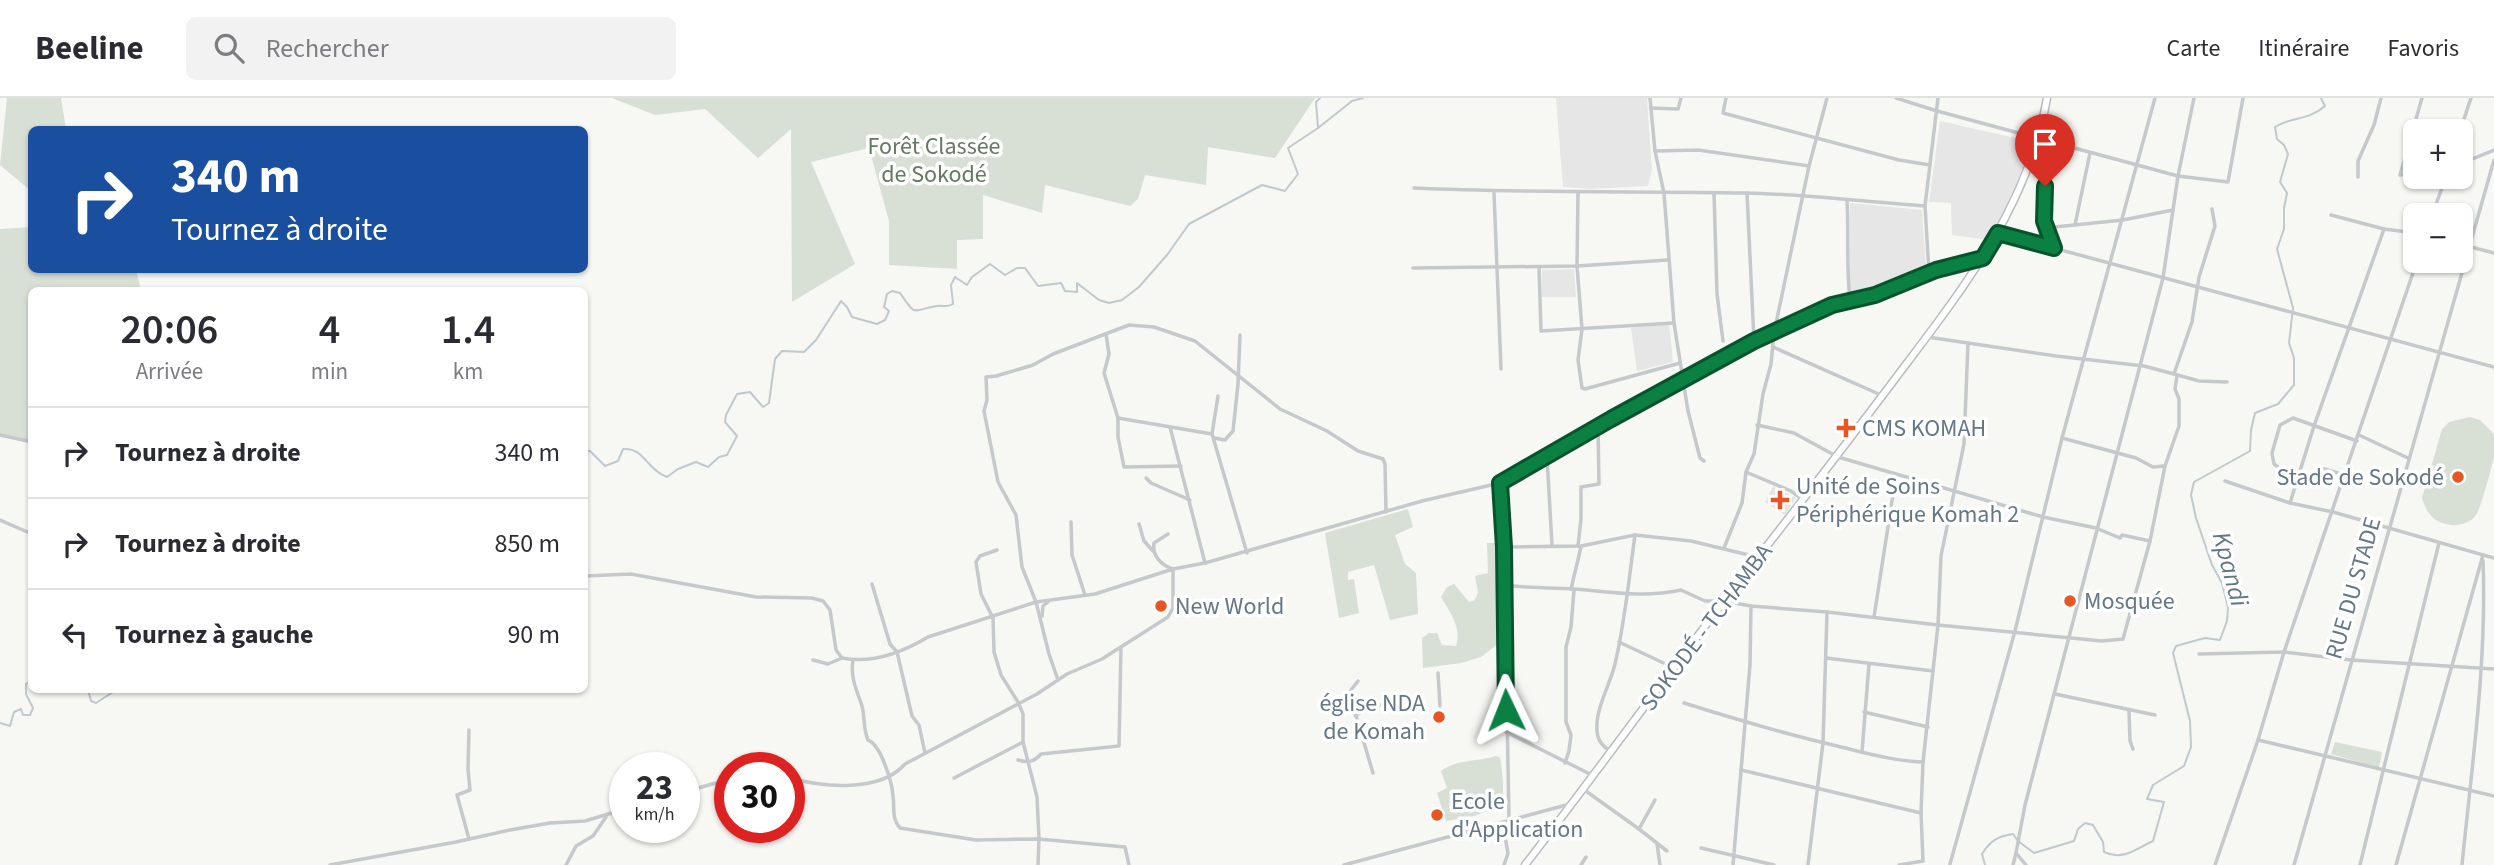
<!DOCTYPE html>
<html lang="fr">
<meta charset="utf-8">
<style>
:root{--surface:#fff;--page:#f2f2f3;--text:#2b2b33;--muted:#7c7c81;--line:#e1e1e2}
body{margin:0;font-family:"Source Sans 3",sans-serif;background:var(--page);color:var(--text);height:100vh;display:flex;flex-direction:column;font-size:26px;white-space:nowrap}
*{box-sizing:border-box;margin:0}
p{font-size:23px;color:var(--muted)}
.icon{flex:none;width:38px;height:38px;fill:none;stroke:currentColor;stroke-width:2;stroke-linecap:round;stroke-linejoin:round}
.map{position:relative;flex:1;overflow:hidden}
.drawer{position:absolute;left:28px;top:189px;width:560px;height:406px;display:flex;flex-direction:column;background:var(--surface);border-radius:10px;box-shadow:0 2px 5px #0004}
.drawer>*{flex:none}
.guide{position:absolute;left:28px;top:28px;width:560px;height:147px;border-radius:10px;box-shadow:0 2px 5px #0004;background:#1a4fa0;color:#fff;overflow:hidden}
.tools{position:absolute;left:2403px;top:21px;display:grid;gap:14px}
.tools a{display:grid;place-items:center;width:70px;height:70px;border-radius:10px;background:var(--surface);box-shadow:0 2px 5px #0004;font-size:35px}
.speed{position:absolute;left:609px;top:654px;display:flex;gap:14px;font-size:35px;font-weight:700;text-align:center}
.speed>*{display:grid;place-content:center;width:91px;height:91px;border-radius:50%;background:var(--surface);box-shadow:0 2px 5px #0004;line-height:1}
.speed small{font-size:18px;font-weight:400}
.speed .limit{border:10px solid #d22;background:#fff;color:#111}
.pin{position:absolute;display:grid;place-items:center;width:60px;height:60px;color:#fff;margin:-72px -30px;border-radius:50% 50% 50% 0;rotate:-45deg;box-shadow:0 0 7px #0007}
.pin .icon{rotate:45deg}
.me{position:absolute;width:77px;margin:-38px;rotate:358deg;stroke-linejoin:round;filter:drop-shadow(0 0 5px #0008)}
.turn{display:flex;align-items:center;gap:24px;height:147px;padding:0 28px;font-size:32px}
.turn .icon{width:91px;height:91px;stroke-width:2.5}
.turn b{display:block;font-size:49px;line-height:60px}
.eta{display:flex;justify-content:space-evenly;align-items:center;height:119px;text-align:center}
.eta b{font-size:42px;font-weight:600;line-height:49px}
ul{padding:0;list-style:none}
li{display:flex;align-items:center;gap:21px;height:91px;padding:0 28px;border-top:2px solid var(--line)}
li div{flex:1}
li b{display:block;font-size:26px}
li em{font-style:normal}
header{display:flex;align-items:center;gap:42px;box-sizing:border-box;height:98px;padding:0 35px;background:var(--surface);border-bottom:2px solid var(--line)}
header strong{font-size:33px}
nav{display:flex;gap:38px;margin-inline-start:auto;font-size:24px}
.search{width:490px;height:63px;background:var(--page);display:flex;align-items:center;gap:18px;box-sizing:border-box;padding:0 24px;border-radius:10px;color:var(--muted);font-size:26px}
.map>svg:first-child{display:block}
</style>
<header>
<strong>Beeline</strong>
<div class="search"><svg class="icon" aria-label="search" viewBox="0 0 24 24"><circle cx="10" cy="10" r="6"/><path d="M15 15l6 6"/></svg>Rechercher</div>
<nav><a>Carte</a><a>Itinéraire</a><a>Favoris</a></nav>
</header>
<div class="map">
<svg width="2494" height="767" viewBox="0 0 2494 767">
<rect width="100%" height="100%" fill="#f7f7f4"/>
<!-- built -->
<g fill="#e5e6e5">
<polygon points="1556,0 1647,0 1652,72 1648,88 1591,91 1563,89"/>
<polygon points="1940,23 2033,44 2010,103 1989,142 1952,137 1951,105 1929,104"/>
<polygon points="1850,105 1922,112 1926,172 1850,201"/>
<polygon points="1574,171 1576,199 1542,199 1542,172"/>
<polygon points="1659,225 1669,225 1673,264 1637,273 1631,230"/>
<polygon points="1773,388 1796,400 1785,417 1765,404"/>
</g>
<!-- green -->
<g fill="#d8dfd5">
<polygon points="7,0 61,0 66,31 32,32 31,93 0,67"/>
<polygon points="612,0 1315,0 1275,60 1208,49 1206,87 1145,77 1138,101 1130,108 1045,87 1042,115 983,97 983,141 957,142 957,171 889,167 889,123 869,50 811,64 855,166 792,204 791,31 758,60 705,11 655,17"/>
<polygon points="31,129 32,172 136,172 141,192 32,192 31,344 0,337 0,131"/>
<path d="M2470,319L2480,322L2494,336C2494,343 2494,351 2494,358C2492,368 2481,410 2476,417C2470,426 2456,429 2446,426C2432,423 2426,413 2422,400L2442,331L2449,324Z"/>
<polygon points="1408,411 1413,429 1395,437 1405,466 1416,475 1418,516 1390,522 1374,467 1348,474 1348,482 1354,481 1359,515 1339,520 1325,435"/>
<path d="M1487,445H1497L1500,544L1481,559L1461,565L1423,570L1422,540L1429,535H1437L1442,547L1456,548C1462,530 1450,514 1441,499L1447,489L1454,486L1469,504L1475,502L1478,494L1475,478L1488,475Z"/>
<polygon points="2335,644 2382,654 2379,670 2331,656"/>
<path d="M1496,658L1500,659C1502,675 1507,697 1498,712L1492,711L1474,718L1446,723L1437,695L1447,690L1441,673C1457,661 1477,664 1496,658Z"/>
</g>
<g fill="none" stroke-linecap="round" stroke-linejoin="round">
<!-- stream -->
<g stroke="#bfc9ce" stroke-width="2">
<polyline points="1318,30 1352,3 1363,0"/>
<path d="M584,353H590L605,368L618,363L623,351C644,349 647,372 667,379L678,371L696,364L708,369L719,359L727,357L737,338L725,324L726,317L737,296L750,294L763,309L769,305L775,261L782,253L804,254L816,242L841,203L847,209L852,219L877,226L885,222L889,213L884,209L887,196L892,193L900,195C917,220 911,212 937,208C944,207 946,210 953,206L951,187L955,179L967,187L972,179L990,166L1005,177L1017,170H1025L1038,188L1061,185L1065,193L1077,194V185L1099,202L1109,205L1122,202L1139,189L1167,157L1189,126L1262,87L1285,93L1298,76L1288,50L1318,30L1316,4L1320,0"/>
<polyline points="67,592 69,592"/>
<polyline points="88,592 91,603 96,605 116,592"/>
<polyline points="152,592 153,592"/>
<polyline points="0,625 10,628 14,614 21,611 23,617 30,617 33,610 26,596 26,586 32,581"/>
<path d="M1985,767L1982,756C1990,743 1998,738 2013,736L2018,743L2034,755L2074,743L2078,731L2085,725L2093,727L2103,744L2104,754C2123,763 2136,751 2153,743L2164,704L2147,701L2153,687L2184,668L2191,649L2190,623L2173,555L2176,548L2205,540L2220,542L2227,523L2228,509L2222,485L2212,467L2196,420L2191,397L2194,384L2250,353L2251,332L2255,315L2278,306L2294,287V260L2289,245L2293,210L2277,151L2284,131V110L2287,95L2280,84L2288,56L2284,47L2277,41L2275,29C2293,18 2308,23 2325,8L2321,0"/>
</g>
<!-- primary casing -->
<g stroke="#b8bcc0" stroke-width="9">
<path id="primary" d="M1525,767C1604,665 1679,560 1759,458C1806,398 1852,338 1898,277C1962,192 2029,108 2047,0"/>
</g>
<!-- street -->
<g stroke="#c5c9cc" stroke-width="3.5">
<polyline points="1650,0 1655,53 1664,95 1674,225 1688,313 1700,360 1704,363"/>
<polyline points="1726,0 1723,15 1899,62 1930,67"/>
<polyline points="1896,0 1937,13 2178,78 2228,84 2243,0"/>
<polyline points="1651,10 1678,11 1681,0"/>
<polyline points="2460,33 2471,0"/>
<polyline points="2048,43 2044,123 2054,150"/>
<polyline points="1655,53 1698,52 1809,68"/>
<polyline points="2460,66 2494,52"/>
<polyline points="2415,75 2400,77 2422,0"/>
<polyline points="2358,79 2358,63 2374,27 2381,0"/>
<path d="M1414,90C1525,95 1634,93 1745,95C1805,96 1865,104 1925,108"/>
<polyline points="1494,95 1501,271"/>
<polyline points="1578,95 1577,168 1582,231 1578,262 1582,290 1585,291 1680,265"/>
<polyline points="1714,95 1717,196 1723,243"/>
<polyline points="1747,95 1754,243"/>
<path d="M1847,103C1849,136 1846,169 1850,202"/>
<polyline points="2212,111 2215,128 2199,179 2192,224 2174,276 2199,283 2227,284"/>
<polyline points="2331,117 2384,131 2415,135"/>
<polyline points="2432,117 2446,79"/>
<polyline points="2075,127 2090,55"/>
<polyline points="2045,130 2123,122 2173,112"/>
<polyline points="1998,135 2494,269"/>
<polyline points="2460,146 2494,155"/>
<polyline points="1539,169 1541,233 1674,225"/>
<polyline points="1413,170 1577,168 1668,162"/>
<polyline points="1929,175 1925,108 1938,0"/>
<polyline points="1106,236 1109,256 1104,275 1118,320 1118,339 1124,369 1181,368"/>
<polyline points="1927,239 1968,245 1964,346 1941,458 1938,527 2102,543 2123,541 2150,443 2165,368 2179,328 2179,301 2175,291 2177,278"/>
<polyline points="1968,245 2056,258 2144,268 2174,276"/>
<polyline points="1773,249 1881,297"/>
<polyline points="1118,320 1212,336 1247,455"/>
<polyline points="1757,327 1794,335 1838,359 2043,419 2096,430 2120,440 2122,437 2150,443"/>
<polyline points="1170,329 1205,465"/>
<polyline points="1212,336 1218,298"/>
<polyline points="0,337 32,344"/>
<polyline points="2359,337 2408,360"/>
<polyline points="1214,340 1225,342 1233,333 1238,286 1240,237"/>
<polyline points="2062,340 2136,360 2153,369 2165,368"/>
<polyline points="1547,359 1552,447"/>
<polyline points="2321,370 2345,377"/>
<polyline points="1746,374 1791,393 1802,401"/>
<polyline points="2299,375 2282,372 2274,366 2272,355 2280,327 2293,320 2357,343"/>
<polyline points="1146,380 1151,385 1190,402"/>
<polyline points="2225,383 2290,405 2333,414 2494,460"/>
<polyline points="1500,385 1504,449 1509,722 1505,739 1508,755 1504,767"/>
<polyline points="2290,405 2314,328 2384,131"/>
<polyline points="0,422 32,436"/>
<polyline points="1071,424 1072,457 1085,497"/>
<polyline points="1139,426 1144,443 1153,453"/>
<polyline points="1578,448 1581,421 1581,389 1599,386 1598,329"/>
<polyline points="1504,449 1581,448 1635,437 1691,443 1757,459"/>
<polyline points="1724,450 1742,405 1746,374 1754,356 1763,296 1771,266 1774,235 1809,68 1827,0"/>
<polyline points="997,452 980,458 976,464 981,496 993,520 994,554 1001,577 1018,604 1023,616 1023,644 1037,699 1039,741 1038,767"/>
<path d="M584,478L631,476L756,499L812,500L823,503L830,512L836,552L842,560C872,566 903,554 928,539L1036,504L1095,496L1173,471L1205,465L1422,403L1500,385L1611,321L1754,243L1832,207L1875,197L1936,172L1981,161"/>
<polyline points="872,486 890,546 897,554 912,618 919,627 925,655"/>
<path d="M1504,487C1527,490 1551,490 1574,491C1612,494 1644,500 1681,492L1705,503H1724L1751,508L1827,514L1938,527L1923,664L1921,715L1923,763L1899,767"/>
<polyline points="1571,491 1581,449"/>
<polyline points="1042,518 1043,508 1048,504"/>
<polyline points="1874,519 1896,377"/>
<polyline points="1619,544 1670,568"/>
<polyline points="2199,556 2284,554 2351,562 2494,571"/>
<polyline points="1826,560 1933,573"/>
<polyline points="813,562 828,566 842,560"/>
<path d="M853,563C850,579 857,593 862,608C865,619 863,631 868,642C881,647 892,684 893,698C895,710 891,720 900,730L976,742L1039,741L1125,749L1129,767"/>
<polyline points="1438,575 1440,608"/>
<polyline points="1058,582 1049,556 1036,504 1022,469 1016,417 998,384 984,313 987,302 986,279 996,278 1033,267 1053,256 1129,227 1154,229 1195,243 1280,311 1327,333 1358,353 1383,361 1385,366 1386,414"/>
<polyline points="1358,583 1351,592 1351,601 1373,675"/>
<polyline points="2055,596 2155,617"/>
<path d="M1684,605C1735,621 1785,636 1837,648C1866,655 1893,663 1923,664"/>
<polyline points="2129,613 2130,643 2133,651"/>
<polyline points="1864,614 1928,629"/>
<polyline points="1355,617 1388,604"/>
<polyline points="1506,634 1592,677"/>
<polyline points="2258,642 2284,554 2417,163"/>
<path d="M1611,654C1603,648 1598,644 1597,633C1595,611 1610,587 1615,566C1625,524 1629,480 1635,437"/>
<polyline points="1862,654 1869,566"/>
<path d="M1018,662C1028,665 1034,664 1041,656L1119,648L1121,549"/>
<polyline points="1565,665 1569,653 1571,637 1566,624 1566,549 1571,529 1574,492"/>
<polyline points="1741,672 1921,715"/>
<path d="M789,680C823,689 880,695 905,666L1037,596L1067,576L1102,561L1168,519L1173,510V471C1161,467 1152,458 1154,445L1168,436"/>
<polyline points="954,680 1023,644"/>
<polyline points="1583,691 1639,731 1655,702"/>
<polyline points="684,694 730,681"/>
<polyline points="1639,731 1667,753"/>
<polyline points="469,741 457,697 470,692 468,671 469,632"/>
<polyline points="1657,746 1660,767"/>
<polyline points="1701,750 1774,767"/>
<polyline points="1950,766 2015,533 2062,340 2155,0"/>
<polyline points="330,767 456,744 510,732 550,725 585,723 625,711"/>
<polyline points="566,767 576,748 593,738 606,719"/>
<polyline points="1344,767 1570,706"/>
<polyline points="1581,767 1586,759"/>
<polyline points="1733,767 1750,567 1751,508"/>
<polyline points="1808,767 1823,645 1827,514"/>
<polyline points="2013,767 2016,755"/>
<polyline points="2026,767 2016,755 2025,707 2163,180 2178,78 2194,0"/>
<polyline points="2215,767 2258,642 2494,698"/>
<polyline points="2294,767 2494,62"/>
<polyline points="2360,767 2439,445"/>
<polyline points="2396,767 2483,457"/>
<path d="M2462,767C2472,666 2487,564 2483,463"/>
</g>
<!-- primary -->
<use href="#primary" stroke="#fff" stroke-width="6"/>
</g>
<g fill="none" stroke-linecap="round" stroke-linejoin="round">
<!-- route casing -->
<g stroke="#07532c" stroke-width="18">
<polyline id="route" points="1506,612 1504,449 1500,385 1611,321 1754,243 1832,207 1875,197 1936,172 1983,160 1998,135 2054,150 2044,123 2045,88"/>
</g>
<!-- route -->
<use href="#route" stroke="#0b8043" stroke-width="12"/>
</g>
<!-- markers -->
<g fill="#e95522" stroke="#fff" stroke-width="2.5">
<path d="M1842.5 319.5h7v7h7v7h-7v7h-7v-7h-7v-7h7z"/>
<circle cx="2458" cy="379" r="7"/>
<path d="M1776.5 391.5h7v7h7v7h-7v7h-7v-7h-7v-7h7z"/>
<circle cx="2070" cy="503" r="7"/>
<circle cx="1161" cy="508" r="7"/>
<circle cx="1439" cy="619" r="7"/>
<circle cx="1437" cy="717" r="7"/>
</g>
<g text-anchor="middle" stroke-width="7" stroke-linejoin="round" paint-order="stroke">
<!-- park labels -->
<g font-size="24" fill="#657860" stroke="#fff">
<text x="934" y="56">Forêt Classée<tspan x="934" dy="28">de Sokodé</tspan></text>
</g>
<!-- poi labels -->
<g font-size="24" fill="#657786" stroke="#fff" text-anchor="start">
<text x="1862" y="338">CMS KOMAH</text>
<text x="2444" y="387" text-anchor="end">Stade de Sokodé</text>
<text x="1796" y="396">Unité de Soins<tspan x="1796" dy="28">Périphérique Komah 2</tspan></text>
<text x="2084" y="511">Mosquée</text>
<text x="1175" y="516">New World</text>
<text x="1425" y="613" text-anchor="end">église NDA<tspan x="1425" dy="28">de Komah</tspan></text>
<text x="1451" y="711">Ecole<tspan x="1451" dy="28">d'Application</tspan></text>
</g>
<!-- street labels -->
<g font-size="24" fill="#657786" stroke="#fff">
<text transform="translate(2353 490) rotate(-74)" y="8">RUE DU STADE</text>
<text transform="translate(1706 529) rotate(-53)" y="8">SOKODÉ - TCHAMBA</text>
</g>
<!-- water labels -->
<g font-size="26" font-style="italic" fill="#617882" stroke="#fff">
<text transform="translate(2231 471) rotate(75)" y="9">Kpandi</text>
</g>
</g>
</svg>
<div class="tools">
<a>+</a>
<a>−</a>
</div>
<div class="speed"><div>23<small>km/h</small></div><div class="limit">30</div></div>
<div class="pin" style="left:2045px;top:88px;background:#d93025"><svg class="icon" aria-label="arrive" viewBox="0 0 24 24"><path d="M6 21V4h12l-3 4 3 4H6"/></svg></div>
<svg class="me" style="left:1506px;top:612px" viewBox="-20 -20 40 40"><path d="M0-17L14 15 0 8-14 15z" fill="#0b8043" stroke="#fff" stroke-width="4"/></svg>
<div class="guide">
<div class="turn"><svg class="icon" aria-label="right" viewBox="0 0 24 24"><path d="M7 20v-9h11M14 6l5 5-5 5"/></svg><div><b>340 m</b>Tournez à droite</div></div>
</div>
<section class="drawer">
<div class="eta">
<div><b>20:06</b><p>Arrivée</p></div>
<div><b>4</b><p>min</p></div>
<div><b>1.4</b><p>km</p></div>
</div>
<ul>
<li><svg class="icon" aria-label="right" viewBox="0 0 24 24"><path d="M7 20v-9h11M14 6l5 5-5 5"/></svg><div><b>Tournez à droite</b></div><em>340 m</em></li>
<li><svg class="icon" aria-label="right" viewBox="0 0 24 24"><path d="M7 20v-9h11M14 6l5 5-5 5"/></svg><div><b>Tournez à droite</b></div><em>850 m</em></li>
<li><svg class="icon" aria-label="left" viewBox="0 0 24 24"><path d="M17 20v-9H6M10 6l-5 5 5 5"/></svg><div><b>Tournez à gauche</b></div><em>90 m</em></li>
</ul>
</section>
</div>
